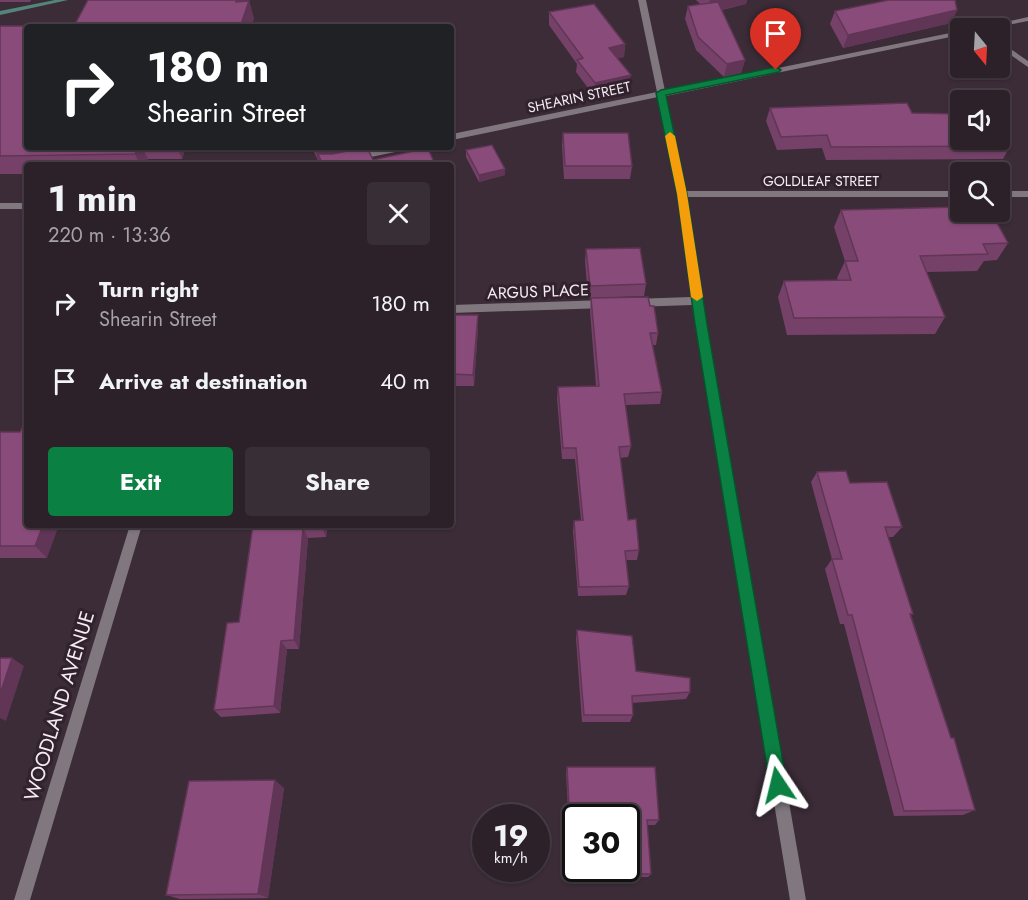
<!DOCTYPE html>
<meta charset="utf-8">
<style>
:root{--surface:#2c2129;--page:#382e35;--text:#f1f3f6;--muted:#a6a3a8;--line:#483e46;--accent:#0b8043}
body{margin:0;font-family:Jost,sans-serif;background:var(--page);color:var(--text);height:100vh;display:flex;flex-direction:column;font-size:22px;white-space:nowrap}
*{box-sizing:border-box;margin:0}
p{font-size:20px;color:var(--muted)}
.icon{flex:none;width:33px;height:33px;fill:none;stroke:currentColor;stroke-width:2;stroke-linecap:round;stroke-linejoin:round}
.map{position:relative;flex:1;overflow:hidden}
.side{position:absolute;left:24px;top:162px;width:430px;height:366px;display:flex;flex-direction:column;background:var(--surface);border-radius:6px;box-shadow:0 2px 4px #0004,0 0 0 2px var(--line)}
.side>*{flex:none}
.guide{position:absolute;left:24px;top:24px;width:430px;height:126px;border-radius:6px;box-shadow:0 2px 4px #0004,0 0 0 2px var(--line);background:#202124;color:#fff;overflow:hidden}
.needle{width:39px;rotate:162deg}
.fabs{position:absolute;left:950px;top:18px;display:grid;gap:12px}
.fabs a{display:grid;place-items:center;width:60px;height:60px;border-radius:6px;background:var(--surface);box-shadow:0 2px 4px #0004,0 0 0 2px var(--line);font-size:30px}
.speed{position:absolute;left:472px;top:804px;display:flex;gap:12px;font-size:30px;font-weight:700;text-align:center}
.speed>*{display:grid;place-content:center;width:78px;height:78px;border-radius:50%;background:var(--surface);box-shadow:0 2px 4px #0004,0 0 0 2px var(--line);line-height:1}
.speed small{font-size:15px;font-weight:400}
.speed .limit{border:3px solid #111;border-radius:9px;background:#fff;color:#111}
.pin{position:absolute;display:grid;place-items:center;width:51px;height:51px;color:#fff;margin:-62px -26px;border-radius:50% 50% 50% 0;rotate:-45deg;box-shadow:0 0 6px #0007}
.pin .icon{rotate:45deg}
.me{position:absolute;width:66px;margin:-33px;rotate:350deg;stroke-linejoin:round;filter:drop-shadow(0 0 4px #0008)}
.turn{display:flex;align-items:center;gap:21px;height:126px;padding:0 24px;font-size:27px}
.turn .icon{width:78px;height:78px;stroke-width:2.5}
.turn b{display:block;font-size:42px;line-height:51px}
.round{display:grid;place-items:center;flex:none;width:63px;height:63px;border-radius:6px;background:var(--page)}
.summary{display:flex;align-items:center;justify-content:space-between;height:102px;padding:0 24px}
h1{font-size:36px;font-weight:700;line-height:45px}
.action{display:flex;gap:12px;margin-top:auto;padding:12px 24px}
.action a{flex:1;height:69px;border-radius:6px;background:var(--accent);color:#fff;font-size:24px;font-weight:700;line-height:69px;text-align:center}
.action a+a{background:var(--page);color:var(--text)}
ul{padding:0;list-style:none}
li{display:flex;align-items:center;gap:18px;height:78px;padding:0 24px}
li div{flex:1}
li b{display:block;font-size:22px}
li em{font-style:normal}
.map>svg:first-child{display:block}
</style>
<div class="map">
<svg width="1028" height="900" viewBox="0 0 1028 900">
<rect width="100%" height="100%" fill="#3b2c37"/>
<g fill="none" stroke-linecap="round" stroke-linejoin="round">
<!-- stream -->
<polygon fill="#538678" fill-rule="evenodd" points="55,0 68,0 0,15 0,11"/>
<!-- minor -->
<g fill="#80787e" fill-rule="evenodd">
<polygon points="638,0 646,0 665,91 960,31 960,35 666,96 686,191 960,191 960,197 687,197 702,301 806,900 790,900 692,305 633,307 628,303 633,299 691,297 677,194 658,97 452,140 452,134 657,92"/>
<polygon points="1028,17 1028,21 992,28 979,28"/>
<polygon points="999,41 1028,61 1028,67 999,47"/>
<polygon points="391,147 409,147 405,150 356,160 351,157 356,154"/>
<rect x="999" y="191" width="29" height="6"/>
<rect x="0" y="203" width="27" height="6"/>
<polygon points="606,300 611,304 606,308 452,313 452,305"/>
<polygon points="130,525 142,525 30,900 14,900"/>
</g>
</g>
<!-- wall -->
<g fill="#764169">
<polygon points="0,0 31,0 30,2 0,2"/>
<polygon points="696,0 747,0 746,4 722,10 745,60 741,73 724,77 696,50 685,19 688,6 700,4"/>
<polygon points="249,1 254,19 27,147 186,147 182,159 148,159 145,165 27,165 27,174 0,174 0,26 74,26"/>
<polygon points="957,10 951,23 843,48 830,24 835,11"/>
<polygon points="549,12 625,44 624,57 618,58 629,87 594,96 576,72 577,64 549,25"/>
<polygon points="770,108 912,113 1010,146 1003,159 826,160 822,148 777,150 766,121"/>
<polygon points="563,133 632,166 630,179 564,179 562,146"/>
<polygon points="312,147 364,147 373,160 435,165 320,165 319,160 318,161"/>
<polygon points="466,150 505,169 505,175 479,182 466,157"/>
<polygon points="841,210 1008,243 997,260 984,261 977,271 927,272 945,317 935,334 787,335 778,297 784,281 838,280 837,278 845,261 834,227"/>
<polygon points="586,249 646,284 644,296 588,298 585,261"/>
<polygon points="591,298 650,306 658,333 656,345 653,345 662,392 660,404 625,405 631,446 628,457 620,458 628,520 639,550 637,560 626,560 629,586 626,595 578,596 573,531 574,521 581,520 575,459 562,459 557,398 558,387 596,386 590,311"/>
<polygon points="452,315 478,328 474,386 452,386"/>
<polygon points="0,432 47,558 0,558"/>
<polygon points="817,472 850,483 902,527 893,537 888,537 913,614 911,615 975,810 963,815 894,816 844,624 840,624 825,569 832,559 811,482"/>
<polygon points="253,525 328,525 326,537 308,538 299,649 287,649 280,713 221,717 214,710 239,622"/>
<polygon points="577,630 636,671 690,692 686,699 632,703 633,715 630,722 582,722 576,639"/>
<polygon points="567,767 659,820 655,825 647,825 651,874 648,877 588,877 588,868 627,868 627,818 586,818 586,812 568,811 566,772"/>
<polygon points="284,788 268,898 180,899 166,895"/>
</g>
<!-- shaded-wall -->
<g fill="#603555">
<polygon points="237,0 249,0 241,19 236,2"/>
<polygon points="710,0 747,0 746,4 707,13"/>
<polygon points="249,1 254,19 251,27 240,27"/>
<polygon points="957,10 951,23 843,48 848,35"/>
<polygon points="625,44 624,57 608,61 609,48"/>
<polygon points="745,60 741,73 724,77 727,64"/>
<polygon points="631,75 629,87 594,96 595,83"/>
<polygon points="138,147 142,147 148,159 145,165 140,165 135,154"/>
<polygon points="177,147 186,147 182,159"/>
<polygon points="319,147 364,147 365,150 320,160 318,154 319,160 318,161 315,148"/>
<polygon points="505,169 505,175 479,182 479,175"/>
<polygon points="478,315 478,328 474,386 473,375"/>
<polygon points="43,525 59,525 47,558 35,546"/>
<polygon points="322,525 328,525 326,537 322,527"/>
<polygon points="303,528 308,538 299,649 294,640"/>
<polygon points="281,641 287,649 280,713 274,706"/>
<polygon points="12,658 24,666 6,721 0,718 0,694"/>
<polygon points="275,780 284,788 268,898 258,894"/>
</g>
<!-- building -->
<g fill="#894c7a" stroke="#603555" stroke-width="1.5">
<polygon points="88,0 237,0 236,2 249,1 240,27 27,27 27,147 138,147 135,154 0,156 0,26 74,26"/>
<polygon points="889,0 955,0 957,10 848,35 835,11"/>
<polygon points="718,2 745,60 727,64 698,37 688,6"/>
<polygon points="594,4 625,44 609,48 631,75 595,83 577,60 583,58 549,12"/>
<polygon points="907,103 912,113 960,114 960,140 999,140 999,125 1010,146 831,147 827,135 781,137 770,108"/>
<polygon points="563,133 628,133 632,166 565,166"/>
<polygon points="492,145 505,169 479,175 466,150"/>
<polygon points="367,147 373,160 428,148 435,165 323,165 318,154 332,154"/>
<polygon points="960,207 960,212 991,212 1008,243 983,244 988,254 920,256 945,317 794,318 784,281 851,280 845,261 858,261 841,210"/>
<polygon points="640,248 646,284 590,286 586,249"/>
<polygon points="648,297 650,306 654,306 658,333 650,333 662,392 624,394 631,446 619,447 628,520 636,519 639,550 625,551 629,586 579,587 574,521 583,520 576,448 563,448 558,387 599,386 591,298"/>
<polygon points="452,315 478,315 473,375 452,374"/>
<polygon points="27,417 27,525 43,525 35,546 0,546 0,432 20,432"/>
<polygon points="846,471 850,483 887,482 902,527 885,527 913,614 910,614 951,738 954,738 975,810 904,811 852,615 848,615 832,559 842,559 817,472"/>
<polygon points="253,525 322,525 322,527 303,528 294,640 281,641 274,706 214,710 227,623 239,622"/>
<polygon points="577,630 632,636 636,671 690,678 690,692 632,696 633,715 584,715"/>
<polygon points="0,658 12,658 0,694"/>
<polygon points="567,767 655,767 659,820 647,820 651,874 590,874 590,868 627,868 627,818 588,818 588,807 569,806"/>
<polygon points="275,780 258,894 166,895 189,781"/>
</g>
<!-- route -->
<polygon fill="#0b8043" stroke="#07532c" stroke-width="1.5" points="776,67 781,70 779,72 666,95 687,194 707,324 787,785 785,791 778,793 772,791 770,785 695,324 677,194 656,93 661,90"/>
<!-- slow -->
<polygon fill="#f59e0b" points="670,132 675,136 687,194 703,297 697,301 691,297 677,194 665,136"/>
<g text-anchor="middle" stroke-width="6" stroke-linejoin="round" paint-order="stroke">
<!-- far-street labels -->
<g font-size="14" fill="#f5ebf2" stroke="#31222d">
<text transform="translate(579 97) rotate(-12)" y="5">SHEARIN STREET</text>
<text x="821" y="186">GOLDLEAF STREET</text>
</g>
<!-- street labels -->
<g font-size="16" fill="#f5ebf2" stroke="#31222d">
<text transform="translate(538 291) rotate(-2)" y="6">ARGUS PLACE</text>
</g>
<!-- near-street labels -->
<g font-size="20" fill="#f5ebf2" stroke="#31222d">
<text transform="translate(59 706) rotate(-73)" y="7">WOODLAND AVENUE</text>
</g>
</g>
</svg>
<div class="fabs">
<a><svg class="needle" viewBox="-14 -14 28 28"><path d="M0-13l5 13h-10z" fill="#e53935"/><path d="M0 13l5-13h-10z" fill="#a6a3a8"/></svg></a>
<a><svg class="icon" aria-label="sound" viewBox="0 0 24 24"><path d="M4 9h4l5-4v14l-5-4H4zM17 9q2 3 0 6"/></svg></a>
<a><svg class="icon" aria-label="search" viewBox="0 0 24 24"><circle cx="10" cy="10" r="6"/><path d="M15 15l6 6"/></svg></a>
</div>
<div class="speed"><div>19<small>km/h</small></div><div class="limit">30</div></div>
<div class="pin" style="left:776px;top:70px;background:#d93025"><svg class="icon" aria-label="arrive" viewBox="0 0 24 24"><path d="M6 21V4h12l-3 4 3 4H6"/></svg></div>
<svg class="me" style="left:778px;top:785px" viewBox="-20 -20 40 40"><path d="M0-17L14 15 0 8-14 15z" fill="#0b8043" stroke="#fff" stroke-width="4"/></svg>
<div class="guide">
<div class="turn"><svg class="icon" aria-label="right" viewBox="0 0 24 24"><path d="M7 20v-9h11M14 6l5 5-5 5"/></svg><div><b>180 m</b>Shearin Street</div></div>
</div>
<section class="side">
<div class="summary"><div><h1>1 min</h1><p>220 m · 13:36</p></div><a class="round"><svg class="icon" aria-label="close" viewBox="0 0 24 24"><path d="M6 6l12 12M18 6L6 18"/></svg></a></div>
<ul>
<li><svg class="icon" aria-label="right" viewBox="0 0 24 24"><path d="M7 20v-9h11M14 6l5 5-5 5"/></svg><div><b>Turn right</b><p>Shearin Street</p></div><em>180 m</em></li>
<li><svg class="icon" aria-label="arrive" viewBox="0 0 24 24"><path d="M6 21V4h12l-3 4 3 4H6"/></svg><div><b>Arrive at destination</b></div><em>40 m</em></li>
</ul>
<div class="action"><a>Exit</a><a>Share</a></div>
</section>
</div>
